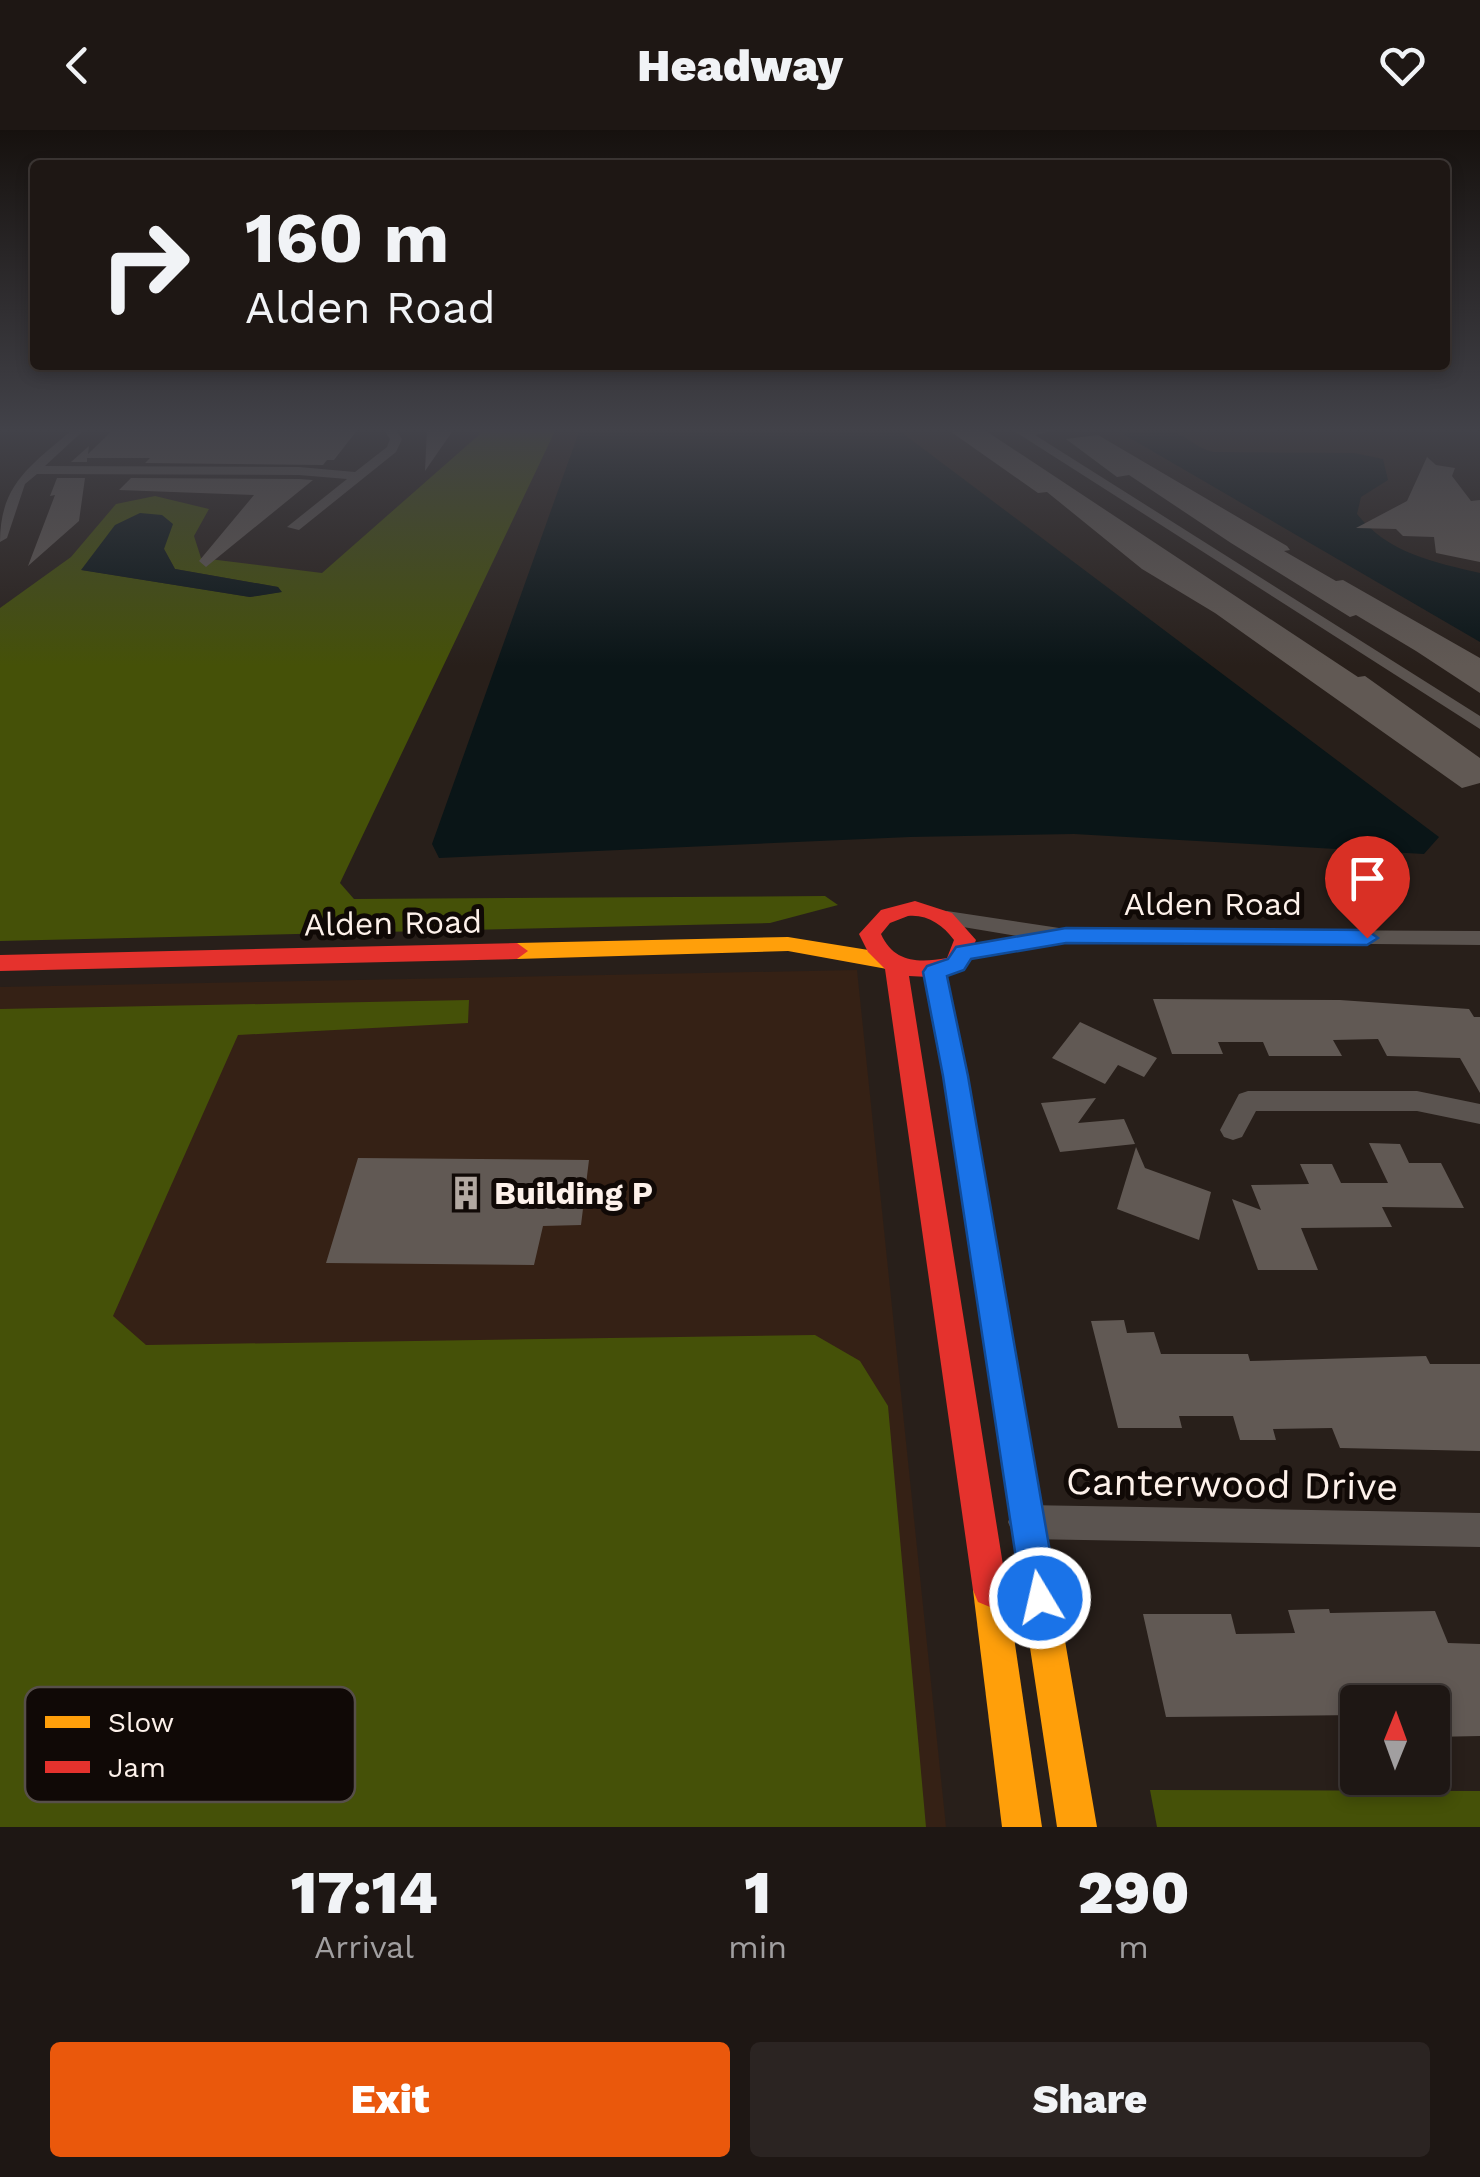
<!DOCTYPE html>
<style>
:root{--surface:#1e1714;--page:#2b2422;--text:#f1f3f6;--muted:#a19fa0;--line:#3c3634;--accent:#ea580c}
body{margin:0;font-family:"Work Sans",sans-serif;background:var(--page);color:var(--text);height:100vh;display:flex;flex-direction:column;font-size:38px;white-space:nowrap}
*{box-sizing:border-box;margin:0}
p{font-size:32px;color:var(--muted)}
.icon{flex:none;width:55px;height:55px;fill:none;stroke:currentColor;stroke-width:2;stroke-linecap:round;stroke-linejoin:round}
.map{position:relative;height:1697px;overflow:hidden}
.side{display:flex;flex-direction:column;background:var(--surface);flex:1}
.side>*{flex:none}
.guide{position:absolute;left:30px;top:30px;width:1420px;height:210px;border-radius:10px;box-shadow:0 5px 15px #0003,0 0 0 2px var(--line);background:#1e1714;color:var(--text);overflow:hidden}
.needle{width:65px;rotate:1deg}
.buttons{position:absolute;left:1340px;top:1555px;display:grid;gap:20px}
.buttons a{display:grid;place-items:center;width:110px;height:110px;border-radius:10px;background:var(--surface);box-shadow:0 5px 15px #0003,0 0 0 2px var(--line);font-size:50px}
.pin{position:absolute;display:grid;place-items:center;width:85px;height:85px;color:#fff;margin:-102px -42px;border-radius:50% 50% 50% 0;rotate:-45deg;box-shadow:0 0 10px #0007}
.pin .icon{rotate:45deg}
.me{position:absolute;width:110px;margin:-55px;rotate:351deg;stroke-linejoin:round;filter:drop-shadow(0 0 8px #0008)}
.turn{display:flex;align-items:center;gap:35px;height:210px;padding:0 50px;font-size:45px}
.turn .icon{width:130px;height:130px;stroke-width:2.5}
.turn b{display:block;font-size:70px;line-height:85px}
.eta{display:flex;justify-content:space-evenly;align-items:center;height:170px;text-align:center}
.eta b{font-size:60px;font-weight:800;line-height:70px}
.cta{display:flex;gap:20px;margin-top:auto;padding:20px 50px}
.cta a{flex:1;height:115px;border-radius:10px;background:var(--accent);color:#fff;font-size:40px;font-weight:800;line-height:115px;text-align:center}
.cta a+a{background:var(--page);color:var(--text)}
header{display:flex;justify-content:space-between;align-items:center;height:130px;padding:0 50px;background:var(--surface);font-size:45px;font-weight:800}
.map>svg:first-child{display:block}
</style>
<header><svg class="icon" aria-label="back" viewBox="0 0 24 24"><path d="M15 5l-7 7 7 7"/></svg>Headway<svg class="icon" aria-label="heart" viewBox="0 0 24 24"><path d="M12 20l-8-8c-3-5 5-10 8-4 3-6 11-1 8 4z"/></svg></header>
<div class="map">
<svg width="1480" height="1697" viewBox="0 0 1480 1697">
<rect width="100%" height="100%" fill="#281f1a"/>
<!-- built -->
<polygon fill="#352115" points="857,840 946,1697 0,1697 0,857"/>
<!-- forest -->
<g fill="#455108" fill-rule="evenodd">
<path d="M477,299H556L340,753L354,769L825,766L838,775L770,793L0,811V478L71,427L116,374L155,366L209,379L194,406L201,428L322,443L480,304ZM164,419L175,439L278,457L281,462L250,467L82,440Z"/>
<polygon points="469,870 468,893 238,905 113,1186 146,1215 815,1205 860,1231 888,1276 926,1697 0,1697 0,879"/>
<polygon points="1150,1660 1480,1661 1480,1697 1157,1697"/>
</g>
<!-- water -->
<g fill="#0a1517">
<polygon points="580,299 897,299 1439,707 1424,724 1074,704 910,707 439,728 432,714"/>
<path d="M1158,299C1185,300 1190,316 1213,322L1354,323L1383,329L1388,350L1361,367L1357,384C1388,423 1433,432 1480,443V512L1123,304Z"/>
<polygon points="140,383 162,385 173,394 164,419 175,439 278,457 282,462 250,467 81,440 115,395"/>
</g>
<!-- building -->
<g fill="#615954">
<polygon points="114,299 358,299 334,330 327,330 323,335 145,333 150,328 87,328 87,332 71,332 89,316 88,324"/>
<polygon points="427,299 454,299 425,341"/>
<polygon points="947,299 983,299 1358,547 1365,546 1480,628 1480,653 1462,658 1215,483 1142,439 1047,362 1038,363"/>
<polygon points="1098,305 1287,416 1290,420 1284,421 1336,451 1343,450 1480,528 1480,563 1416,521 1356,485 1350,487 1231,413 1129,345 1117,347 1066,309"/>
<polygon points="1427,327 1436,335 1455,338 1452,346 1471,371 1480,370 1480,432 1436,423 1434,407 1403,406 1396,399 1356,398 1407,371"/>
<polygon points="57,348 85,348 79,391 28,436 55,365 50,366"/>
<polygon points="131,348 299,349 313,350 206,437 199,431 254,365 119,360"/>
<polygon points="1153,869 1340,870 1469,879 1474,887 1480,887 1480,963 1460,928 1387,926 1378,909 1333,910 1342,926 1269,926 1263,912 1218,912 1223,924 1172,924"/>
<polygon points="1080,892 1157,928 1144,947 1118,935 1105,954 1052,928"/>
<polygon points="1096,968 1078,993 1124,989 1135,1014 1060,1022 1041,973"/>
<polygon points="1369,1013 1400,1014 1409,1033 1441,1033 1464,1078 1382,1077 1392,1097 1301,1098 1318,1140 1258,1140 1232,1069 1261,1080 1251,1055 1309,1054 1300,1034 1332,1034 1341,1053 1388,1053"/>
<polygon points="1136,1017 1145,1038 1211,1062 1199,1110 1117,1079"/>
<polygon points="358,1028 589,1030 581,1095 543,1096 534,1135 326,1133"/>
<polygon points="1124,1190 1127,1203 1154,1202 1161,1224 1248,1224 1250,1231 1426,1226 1430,1234 1480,1234 1480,1321 1340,1318 1332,1298 1273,1299 1276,1310 1240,1310 1233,1286 1179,1286 1182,1298 1118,1298 1091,1191"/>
<polygon points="1329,1479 1330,1483 1435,1481 1448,1513 1480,1514 1480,1606 1432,1607 1432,1572 1358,1572 1358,1585 1166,1587 1143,1484 1231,1484 1236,1504 1295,1503 1288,1480"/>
</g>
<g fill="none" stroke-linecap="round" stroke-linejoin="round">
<!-- street -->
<g fill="#5b5450" fill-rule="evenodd">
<path d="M73,299H85L45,336L299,337L355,342L387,317L390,309L383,299H395L402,309L396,322L299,400L287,397L347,349L299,345L37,344L25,354L7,408L0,412C0,353 32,335 73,299Z"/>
<polygon points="1011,299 1061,299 1035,305 1480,586 1480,599"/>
<polygon points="947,781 1066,799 1480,801 1480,815 1052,811 1043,816 964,830 953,822 956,817 1017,806 939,793 936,788"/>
<polygon points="1248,961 1417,961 1480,974 1480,994 1417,981 1256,981 1242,1007 1233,1010 1224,1007 1220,1000 1239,964"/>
<polygon points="1025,1375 1480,1383 1480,1417 1025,1409 1013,1404 1008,1392 1013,1380"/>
</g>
<!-- slow -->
<g fill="#ff9f0a" fill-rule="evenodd">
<polygon points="788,807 887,823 898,831 887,839 788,821 517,829 506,821 517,813"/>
<polygon points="935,833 946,841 968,946 1097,1697 1057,1697 944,946 924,841"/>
<polygon points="990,1443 1002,1448 1007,1460 1042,1697 1002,1697 973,1460 978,1448"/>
</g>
<!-- jam -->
<g fill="#e5322d" fill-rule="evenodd">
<path d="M915,771L952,783L976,810L964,839L929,847L909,846L1007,1460L1002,1472L990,1477L978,1472L973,1460L885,839L868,822L859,804L881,780ZM908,786C927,784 943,795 954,810L947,828C919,833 894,833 881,804L890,793Z"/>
<polygon points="517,813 528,821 517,829 0,841 0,825"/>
</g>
</g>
<!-- sky -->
<linearGradient id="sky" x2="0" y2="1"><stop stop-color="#16110e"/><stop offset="0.56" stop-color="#424249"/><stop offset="1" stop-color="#424249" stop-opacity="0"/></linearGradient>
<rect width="1480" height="536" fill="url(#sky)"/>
<!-- route -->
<polygon fill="#1a73e8" stroke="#114b97" stroke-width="2.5" points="1066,798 1367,800 1378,808 1367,815 1066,813 971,829 964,840 947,846 968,946 1058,1468 1052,1481 1040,1486 1028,1481 1022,1468 943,946 923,842 927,836 948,829 956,817"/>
<!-- icons -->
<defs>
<g id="building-bare" transform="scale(2.7)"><path d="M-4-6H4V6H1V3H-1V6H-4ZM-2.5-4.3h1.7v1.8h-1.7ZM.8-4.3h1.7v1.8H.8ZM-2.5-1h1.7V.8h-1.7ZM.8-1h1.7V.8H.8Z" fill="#b2a8a1" stroke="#100906" stroke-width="2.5" paint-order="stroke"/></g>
</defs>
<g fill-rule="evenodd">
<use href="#building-bare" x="466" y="1063"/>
</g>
<g text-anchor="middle" stroke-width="10" stroke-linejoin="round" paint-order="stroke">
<!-- street labels -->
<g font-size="32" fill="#fdf1ea" stroke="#100906">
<text x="1213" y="785">Alden Road</text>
<text transform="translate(393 793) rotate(-1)" y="11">Alden Road</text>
</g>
<!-- poi labels -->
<g font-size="32" font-weight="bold" fill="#fdf1ea" stroke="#100906" text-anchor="start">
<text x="494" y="1074">Building P</text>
</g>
<!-- near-street labels -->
<g font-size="38" fill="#fdf1ea" stroke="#100906">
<text transform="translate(1232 1354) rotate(1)" y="13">Canterwood Drive</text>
</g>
</g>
<!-- legend -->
<rect x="25" y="1557" width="330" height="115" rx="15" fill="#100906" stroke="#574f4a" stroke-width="2.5"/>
<rect x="45" y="1586" width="45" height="12" fill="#ff9f0a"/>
<rect x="45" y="1631" width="45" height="12" fill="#e5322d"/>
<g font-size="28" fill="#fdf1ea">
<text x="108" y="1602">Slow</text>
<text x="108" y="1647">Jam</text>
</g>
</svg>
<div class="buttons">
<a><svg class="needle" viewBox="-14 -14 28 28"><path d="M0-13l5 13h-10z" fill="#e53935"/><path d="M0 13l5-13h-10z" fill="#a19fa0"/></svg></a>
</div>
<div class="pin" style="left:1367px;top:808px;background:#d93025"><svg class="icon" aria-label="arrive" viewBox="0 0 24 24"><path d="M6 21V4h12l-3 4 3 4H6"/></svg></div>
<svg class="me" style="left:1040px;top:1468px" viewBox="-20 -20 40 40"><circle r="17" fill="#1a73e8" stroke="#fff" stroke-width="3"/><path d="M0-11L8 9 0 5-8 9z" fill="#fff"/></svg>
<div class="guide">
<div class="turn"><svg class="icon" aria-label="right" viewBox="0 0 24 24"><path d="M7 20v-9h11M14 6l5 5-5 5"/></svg><div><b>160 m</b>Alden Road</div></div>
</div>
</div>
<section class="side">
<div class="eta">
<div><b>17:14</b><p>Arrival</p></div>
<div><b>1</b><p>min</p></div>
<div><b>290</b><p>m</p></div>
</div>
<div class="cta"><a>Exit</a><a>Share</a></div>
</section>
